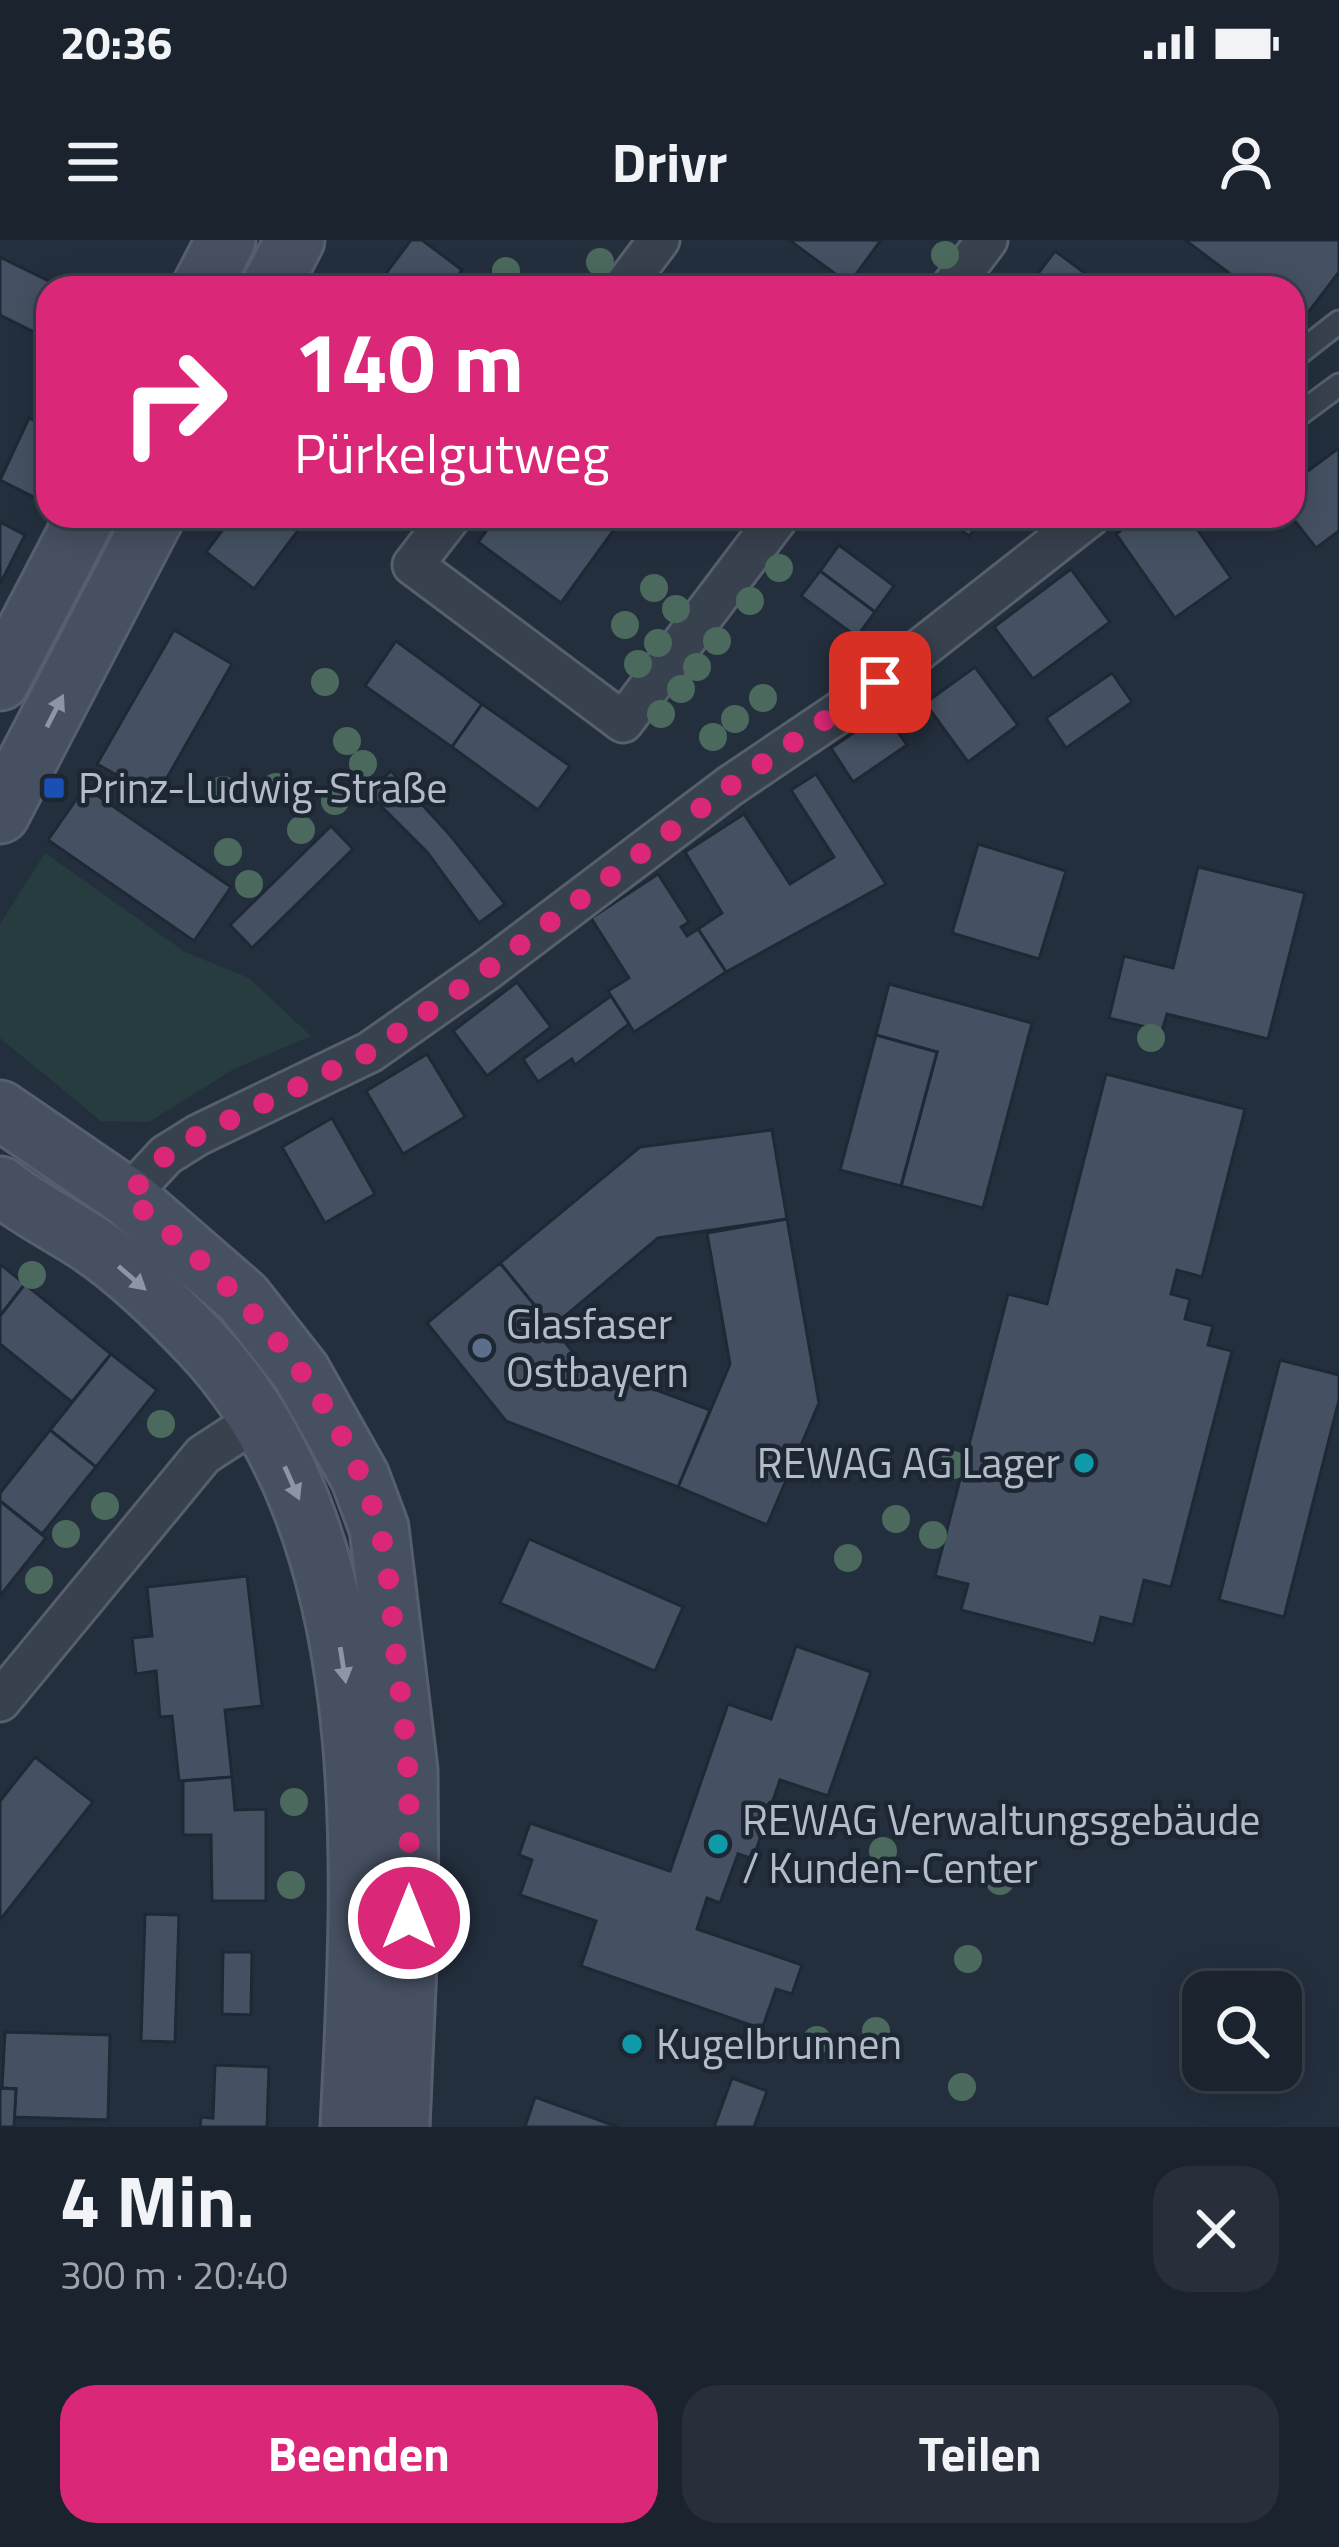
<!DOCTYPE html>
<html lang="de">
<meta charset="utf-8">
<style>
:root{--surface:#1b232e;--page:#282f3a;--text:#f1f3f6;--muted:#a0a4aa;--line:#39404a;--accent:#db2777}
body{margin:0;font-family:"Titillium Web",sans-serif;background:var(--page);color:var(--text);height:100vh;display:flex;flex-direction:column;font-size:45px;white-space:nowrap}
*{box-sizing:border-box;margin:0}
p{font-size:39px;color:var(--muted)}
.icon{flex:none;width:66px;height:66px;fill:none;stroke:currentColor;stroke-width:2;stroke-linecap:round;stroke-linejoin:round}
.map{position:relative;height:1887px;overflow:hidden}
.drawer{display:flex;flex-direction:column;background:var(--surface);flex:1}
.drawer>*{flex:none}
.banner{position:absolute;left:36px;top:36px;width:1269px;height:252px;border-radius:36px;box-shadow:0 6px 30px #0003,0 0 0 3px var(--line);background:#db2777;color:#fff;overflow:hidden}
.tools{position:absolute;left:1182px;top:1731px;display:grid;gap:24px}
.tools a{display:grid;place-items:center;width:120px;height:120px;border-radius:24px;background:var(--surface);box-shadow:0 6px 30px #0003,0 0 0 3px var(--line);font-size:60px}
.pin{position:absolute;display:grid;place-items:center;width:102px;height:102px;color:#fff;margin:-51px;border-radius:24px;box-shadow:0 6px 18px #0006}
.me{position:absolute;width:132px;margin:-66px;rotate:0deg;stroke-linejoin:round;filter:drop-shadow(0 0 9px #0008)}
.turn{display:flex;align-items:center;gap:42px;height:252px;padding:0 60px;font-size:54px}
.turn .icon{width:156px;height:156px;stroke-width:2.5}
.turn b{display:block;font-size:84px;line-height:102px}
.round{display:grid;place-items:center;flex:none;width:126px;height:126px;border-radius:36px;background:var(--page)}
.headline{display:flex;align-items:center;justify-content:space-between;height:204px;padding:0 60px}
h1{font-size:72px;font-weight:700;line-height:90px}
.primary-button{display:flex;gap:24px;margin-top:auto;padding:24px 60px}
.primary-button a{flex:1;height:138px;border-radius:36px;background:var(--accent);color:#fff;font-size:48px;font-weight:700;line-height:138px;text-align:center}
.primary-button a+a{background:var(--page);color:var(--text)}
.status{display:flex;justify-content:space-between;align-items:center;height:84px;padding:0 60px;background:var(--surface);direction:ltr}
.status svg{height:33px;fill:currentColor}
header{display:flex;justify-content:space-between;align-items:center;height:156px;padding:0 60px;background:var(--surface);font-size:54px;font-weight:700}
.map>svg:first-child{display:block}
</style>
<div class="status"><b>20:36</b><svg viewBox="0 0 49 12"><path d="M0 12V9h3v3zM5 12V6h3v6zM10 12V3h3v9zM15 12V0h3v12zM26 1h20v11H26zM47 4h2v5h-2z"/></svg></div>
<header><svg class="icon" aria-label="menu" viewBox="0 0 24 24"><path d="M4 6h16M4 12h16M4 18h16"/></svg>Drivr<svg class="icon" aria-label="person" viewBox="0 0 24 24"><circle cx="12" cy="8" r="4"/><path d="M4 21q1-7 8-7t8 7"/></svg></header>
<div class="map">
<svg width="1339" height="1887" viewBox="0 0 1339 1887">
<rect width="100%" height="100%" fill="#242f3e"/>
<!-- green -->
<polygon fill="#263c3f" points="45,613 185,712 249,738 311,796 234,829 149,882 101,881 0,798 0,684"/>
<!-- building -->
<g fill="#455162" stroke="#1f2835" stroke-width="3">
<polygon points="411,0 422,0 462,30 448,48 375,48"/>
<polygon points="789,0 881,0 849,44"/>
<polygon points="1185,0 1339,0 1339,32 1298,86 1293,82 1293,48 1249,48"/>
<polygon points="1055,11 1105,48 1027,48"/>
<polygon points="0,17 61,47 48,48 48,74 38,94 0,75"/>
<polygon points="29,178 48,187 46,263 0,240"/>
<polygon points="1339,208 1339,291 1316,308 1291,276 1293,242"/>
<polygon points="233,276 309,276 254,349 206,312"/>
<polygon points="497,276 624,276 561,363 478,302"/>
<polygon points="942,276 985,276 969,296"/>
<polygon points="1141,276 1188,276 1231,338 1175,378 1116,294"/>
<polygon points="0,282 25,295 0,344"/>
<polygon points="839,305 894,346 875,372 820,331"/>
<polygon points="1071,329 1110,382 1033,439 994,387"/>
<polygon points="820,331 875,372 857,397 801,356"/>
<polygon points="174,390 232,424 156,557 97,524"/>
<polygon points="396,401 482,464 452,507 365,446"/>
<polygon points="975,427 1018,485 968,522 925,463"/>
<polygon points="1112,433 1132,462 1066,508 1046,478"/>
<polygon points="482,464 570,526 538,570 452,507"/>
<polygon points="884,472 907,505 853,542 831,508"/>
<polygon points="391,531 450,595 505,664 479,683 427,612 368,553"/>
<polygon points="816,534 886,644 726,732 698,689 722,673 685,612 744,574 790,644 834,617 791,550"/>
<polygon points="85,547 231,647 194,701 48,600"/>
<polygon points="331,586 353,609 252,708 230,685"/>
<polygon points="978,604 1066,631 1039,719 952,693"/>
<polygon points="1198,627 1305,653 1268,799 1167,774 1162,791 1109,778 1124,716 1173,728"/>
<polygon points="658,634 689,682 681,687 687,696 698,689 726,732 634,792 608,751 629,738 591,678"/>
<polygon points="517,742 551,787 487,836 453,791"/>
<polygon points="889,744 1032,783 983,968 901,946 937,812 876,795"/>
<polygon points="611,756 629,784 575,825 572,819 538,842 523,819"/>
<polygon points="876,795 937,812 901,946 840,930"/>
<polygon points="427,814 465,877 403,914 366,851"/>
<polygon points="1106,834 1245,869 1202,1037 1177,1030 1171,1054 1190,1059 1185,1079 1213,1086 1208,1105 1232,1111 1171,1347 1144,1340 1133,1385 1101,1377 1094,1404 961,1370 968,1344 935,1336 1008,1054 1047,1064"/>
<polygon points="332,878 375,954 325,983 282,907"/>
<polygon points="772,890 787,979 658,998 552,1087 500,1023 640,907"/>
<polygon points="787,979 819,1163 767,1285 678,1247 730,1124 707,993"/>
<polygon points="500,1023 581,1122 710,1170 678,1247 506,1181 427,1083"/>
<polygon points="0,1024 25,1044 0,1076"/>
<polygon points="25,1044 111,1114 72,1162 0,1104 0,1076"/>
<polygon points="111,1114 157,1150 96,1227 50,1190"/>
<polygon points="1280,1120 1339,1135 1339,1160 1284,1377 1219,1360"/>
<polygon points="50,1190 96,1227 42,1294 0,1261 0,1253"/>
<polygon points="0,1261 46,1298 0,1356"/>
<polygon points="529,1299 683,1367 655,1431 500,1363"/>
<polygon points="247,1336 262,1466 225,1470 232,1537 179,1541 172,1476 160,1477 156,1431 136,1434 132,1398 152,1396 147,1347"/>
<polygon points="796,1406 871,1432 828,1556 780,1540 753,1619 738,1614 720,1663 707,1658 697,1689 802,1725 792,1754 776,1749 762,1789 581,1726 596,1681 520,1655 532,1620 519,1615 530,1583 670,1631 728,1464 771,1479"/>
<polygon points="35,1517 93,1562 0,1680 0,1561"/>
<polygon points="232,1537 235,1570 266,1569 266,1661 212,1661 211,1595 183,1595 183,1541"/>
<polygon points="145,1674 179,1675 175,1802 141,1801"/>
<polygon points="223,1712 252,1712 251,1775 222,1774"/>
<polygon points="5,1792 110,1795 108,1880 14,1877 16,1849 2,1848"/>
<polygon points="215,1825 269,1827 267,1887 200,1887 201,1877 213,1878"/>
<polygon points="732,1838 767,1851 754,1887 714,1887"/>
<polygon points="0,1848 16,1849 14,1887 0,1887"/>
<polygon points="535,1857 618,1887 525,1887"/>
</g>
<g fill="none" stroke-linecap="round" stroke-linejoin="round">
<!-- lane casing -->
<g stroke="#565f6c" stroke-width="27">
<g id="lane">
<polyline points="1293,118 1339,82"/>
<polyline points="1293,179 1339,145"/>
</g>
</g>
<!-- street casing -->
<g stroke="#565f6c" stroke-width="45">
<g id="street">
<polyline points="623,48 659,0"/>
<polyline points="951,48 987,0"/>
<polyline points="451,276 413,325 623,482 779,276"/>
<polyline points="127,957 166,915 198,895 370,812 488,729 730,546 844,469 1090,276"/>
<polyline points="0,1461 203,1215 258,1179"/>
</g>
</g>
<!-- secondary casing -->
<g stroke="#565f6c" stroke-width="63">
<g id="secondary">
<polyline points="201,48 226,0"/>
<polyline points="270,48 295,0"/>
<polyline points="0,441 86,276"/>
<polyline points="0,574 155,276"/>
<polyline points="0,870 127,957 243,1058 301,1132 360,1237 379,1288 408,1530 409,1678 400,1887"/>
<path d="M0,946C29,969 62,985 92,1005C131,1032 168,1068 201,1103C387,1300 362,1636 350,1887"/>
</g>
</g>
<!-- lane -->
<use href="#lane" stroke="#38414e" stroke-width="21"/>
<!-- street -->
<use href="#street" stroke="#38414e" stroke-width="39"/>
<!-- secondary -->
<use href="#secondary" stroke="#465061" stroke-width="57"/>
</g>
<!-- trees -->
<g fill="#4b6a5d">
<circle cx="945" cy="15" r="14"/>
<circle cx="600" cy="22" r="14"/>
<circle cx="506" cy="31" r="14"/>
<circle cx="779" cy="328" r="14"/>
<circle cx="654" cy="348" r="14"/>
<circle cx="750" cy="361" r="14"/>
<circle cx="676" cy="369" r="14"/>
<circle cx="625" cy="385" r="14"/>
<circle cx="717" cy="401" r="14"/>
<circle cx="658" cy="403" r="14"/>
<circle cx="638" cy="424" r="14"/>
<circle cx="697" cy="427" r="14"/>
<circle cx="325" cy="442" r="14"/>
<circle cx="681" cy="449" r="14"/>
<circle cx="763" cy="458" r="14"/>
<circle cx="661" cy="474" r="14"/>
<circle cx="735" cy="479" r="14"/>
<circle cx="713" cy="497" r="14"/>
<circle cx="347" cy="501" r="14"/>
<circle cx="363" cy="524" r="14"/>
<circle cx="276" cy="547" r="14"/>
<circle cx="223" cy="550" r="14"/>
<circle cx="335" cy="561" r="14"/>
<circle cx="301" cy="590" r="14"/>
<circle cx="228" cy="612" r="14"/>
<circle cx="249" cy="644" r="14"/>
<circle cx="1151" cy="798" r="14"/>
<circle cx="32" cy="1035" r="14"/>
<circle cx="161" cy="1184" r="14"/>
<circle cx="953" cy="1225" r="14"/>
<circle cx="105" cy="1266" r="14"/>
<circle cx="896" cy="1279" r="14"/>
<circle cx="66" cy="1294" r="14"/>
<circle cx="933" cy="1295" r="14"/>
<circle cx="848" cy="1318" r="14"/>
<circle cx="39" cy="1340" r="14"/>
<circle cx="294" cy="1562" r="14"/>
<circle cx="883" cy="1611" r="14"/>
<circle cx="1000" cy="1641" r="14"/>
<circle cx="291" cy="1645" r="14"/>
<circle cx="968" cy="1719" r="14"/>
<circle cx="876" cy="1791" r="14"/>
<circle cx="817" cy="1800" r="14"/>
<circle cx="962" cy="1847" r="14"/>
</g>
<!-- one-way arrows -->
<defs><path id="oneway-solid" d="M-6-.8H1V-3.2L6.5 0L1 3.2V.8H-6Z" transform="scale(3)"/></defs>
<g fill="#8e96a5">
<use href="#oneway-solid" transform="translate(55 471) rotate(-63)"/>
<use href="#oneway-solid" transform="translate(132 1038) rotate(41)"/>
<use href="#oneway-solid" transform="translate(292 1243) rotate(66)"/>
<use href="#oneway-solid" transform="translate(343 1425) rotate(81)"/>
</g>
<g fill="none" stroke-linecap="round" stroke-linejoin="round">
<!-- route -->
<path stroke="#db2777" stroke-width="21" stroke-dasharray="0 37.8" d="M409,1678C409,1630 410,1580 408,1532C406,1489 399,1447 395,1404C391,1366 389,1324 379,1287C339,1148 235,1045 127,957L166,915L198,895L370,812L488,729L730,546L880,442"/>
</g>
<!-- markers -->
<rect fill="#1a4fb4" stroke="#1d2633" stroke-width="4.5" x="42" y="536" width="24" height="24" rx="6"/>
<circle fill="#5c6f8a" stroke="#1d2633" stroke-width="4.5" cx="482" cy="1108" r="12"/>
<g fill="#0f9aa8" stroke="#1d2633" stroke-width="4.5">
<circle cx="1084" cy="1223" r="12"/>
<circle cx="718" cy="1604" r="12"/>
<circle cx="632" cy="1804" r="12"/>
</g>
<g text-anchor="middle" stroke-width="9" stroke-linejoin="round" paint-order="stroke">
<!-- poi labels -->
<g font-size="42" fill="#b4bcc9" stroke="#1d2633" text-anchor="start">
<text x="78" y="563">Prinz-Ludwig-Straße</text>
<text x="506" y="1099">Glasfaser<tspan x="506" dy="48">Ostbayern</tspan></text>
<text x="1060" y="1238" text-anchor="end">REWAG AG Lager</text>
<text x="742" y="1595">REWAG Verwaltungsgebäude<tspan x="742" dy="48">/ Kunden-Center</tspan></text>
<text x="656" y="1819">Kugelbrunnen</text>
</g>
</g>
</svg>
<div class="tools">
<a><svg class="icon" aria-label="search" viewBox="0 0 24 24"><circle cx="10" cy="10" r="6"/><path d="M15 15l6 6"/></svg></a>
</div>
<div class="pin" style="left:880px;top:442px;background:#d93025"><svg class="icon" aria-label="arrive" viewBox="0 0 24 24"><path d="M6 21V4h12l-3 4 3 4H6"/></svg></div>
<svg class="me" style="left:409px;top:1678px" viewBox="-20 -20 40 40"><circle r="17" fill="#db2777" stroke="#fff" stroke-width="3"/><path d="M0-11L8 9 0 5-8 9z" fill="#fff"/></svg>
<div class="banner">
<div class="turn"><svg class="icon" aria-label="right" viewBox="0 0 24 24"><path d="M7 20v-9h11M14 6l5 5-5 5"/></svg><div><b>140 m</b>Pürkelgutweg</div></div>
</div>
</div>
<section class="drawer">
<div class="headline"><div><h1>4 Min.</h1><p>300 m · 20:40</p></div><a class="round"><svg class="icon" aria-label="close" viewBox="0 0 24 24"><path d="M6 6l12 12M18 6L6 18"/></svg></a></div>
<div class="primary-button"><a>Beenden</a><a>Teilen</a></div>
</section>
